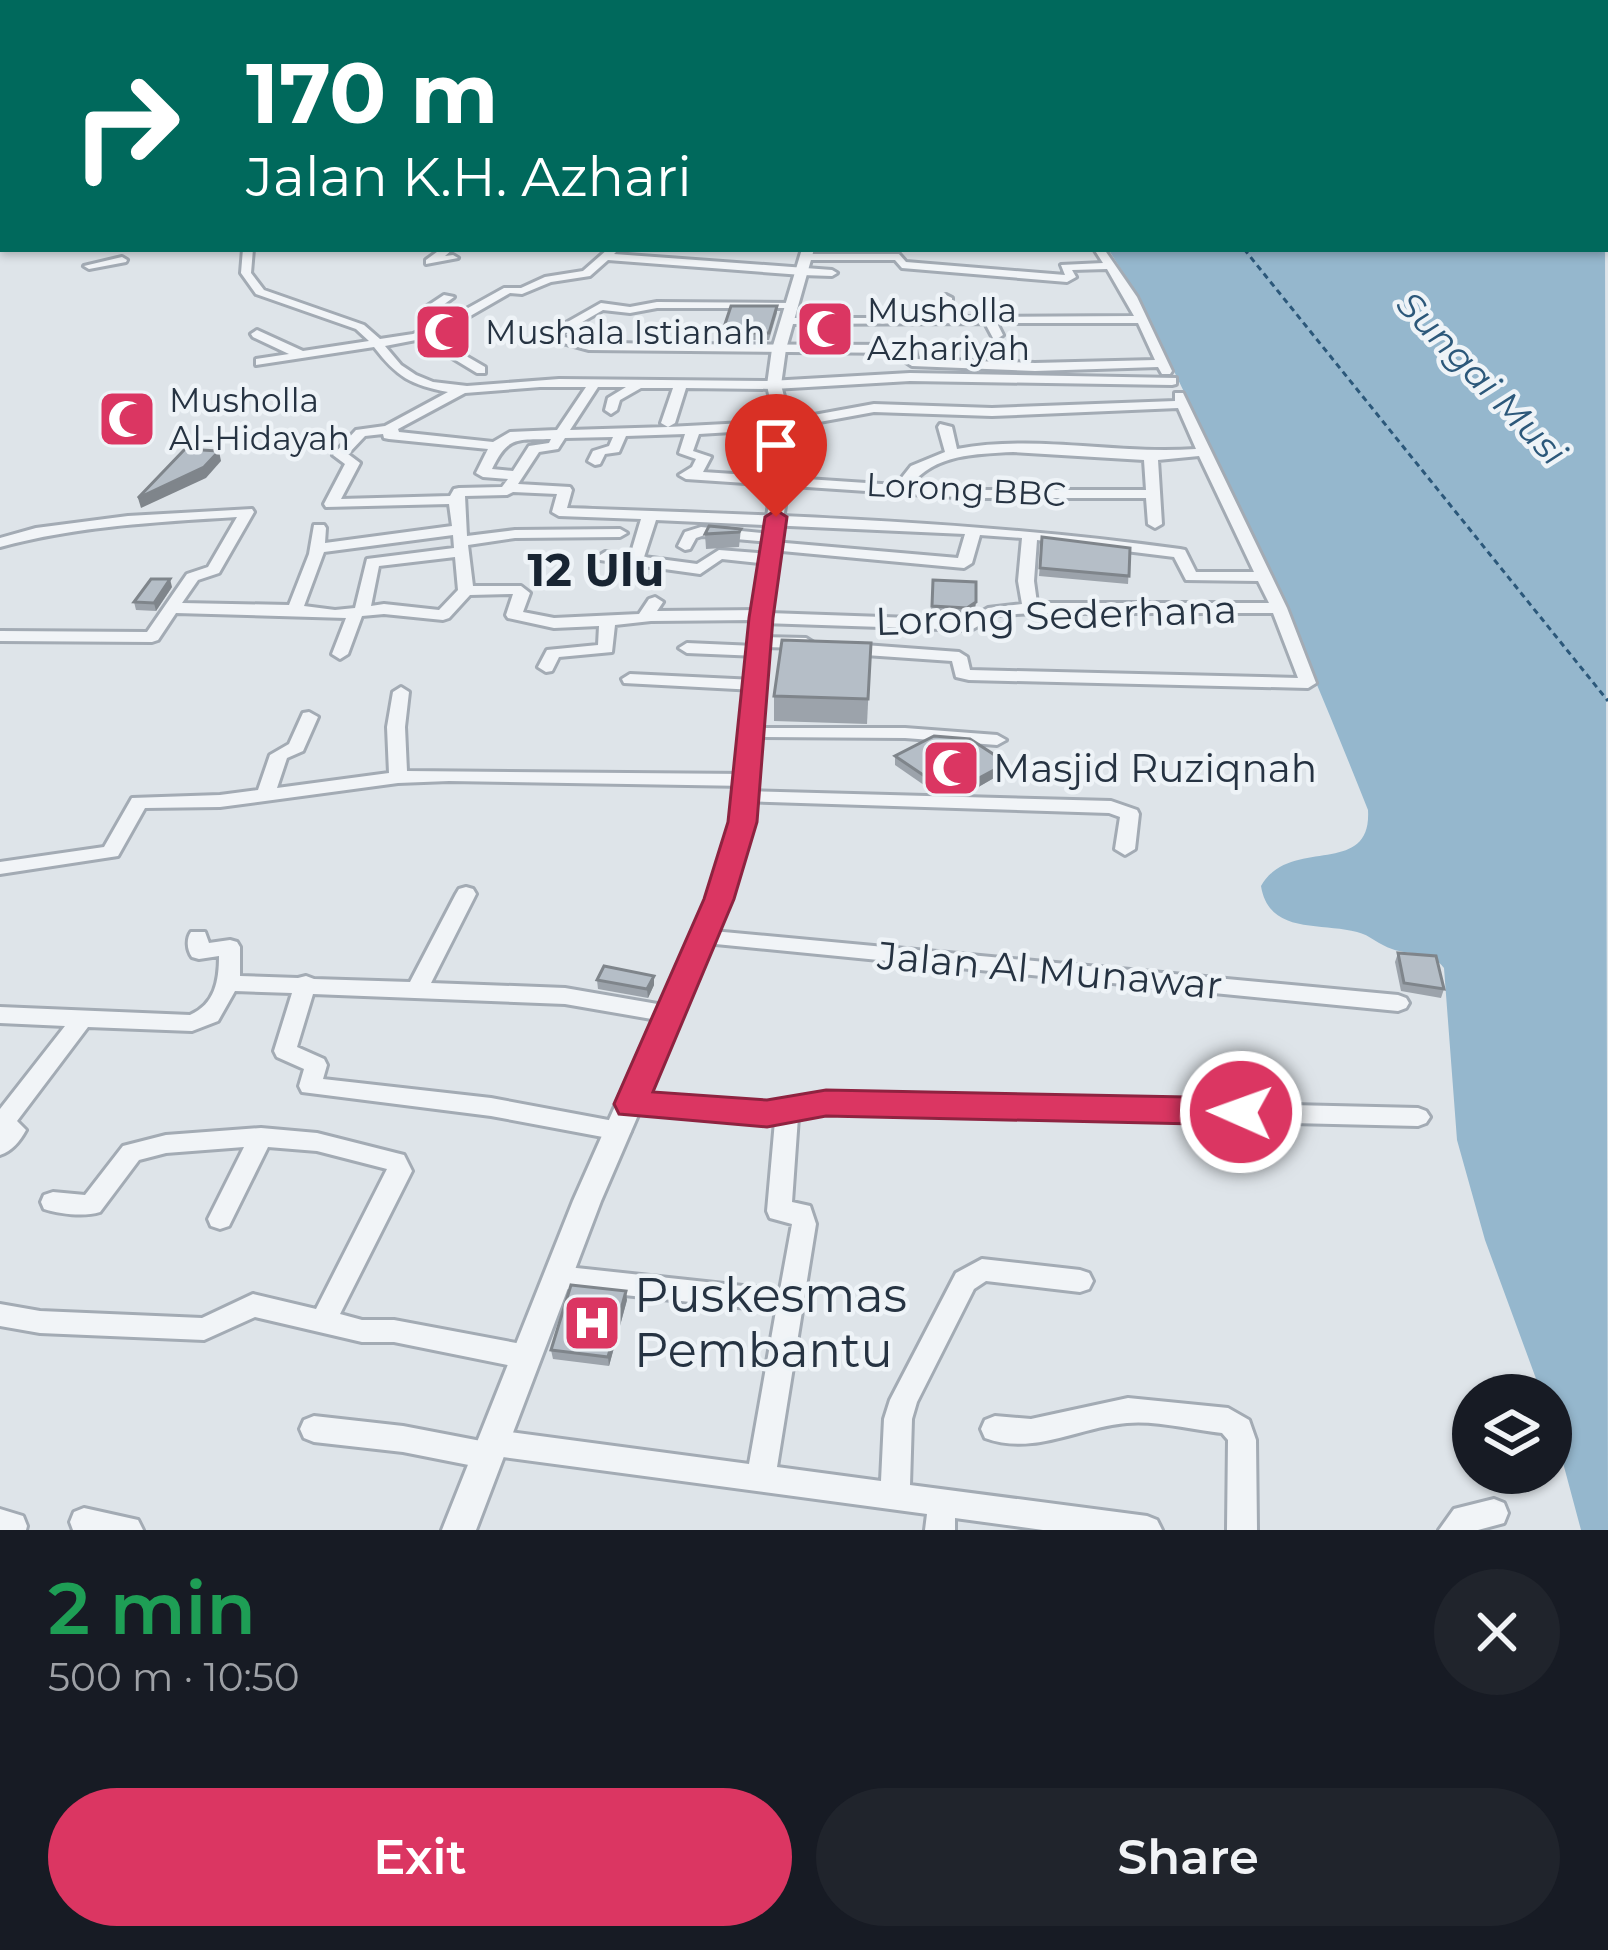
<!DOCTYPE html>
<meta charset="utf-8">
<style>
:root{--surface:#171b24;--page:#20242c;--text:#f1f3f6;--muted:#9ea1a6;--accent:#db3662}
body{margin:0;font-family:Montserrat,sans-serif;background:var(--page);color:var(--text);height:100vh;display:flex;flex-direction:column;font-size:45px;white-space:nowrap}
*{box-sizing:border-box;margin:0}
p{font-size:39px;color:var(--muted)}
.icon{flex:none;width:66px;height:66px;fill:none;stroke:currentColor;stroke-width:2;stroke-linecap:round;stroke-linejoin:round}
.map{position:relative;height:1530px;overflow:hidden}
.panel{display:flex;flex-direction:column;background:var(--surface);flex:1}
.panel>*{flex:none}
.banner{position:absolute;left:0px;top:0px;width:1608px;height:252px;box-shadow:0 3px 9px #0004;background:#00695c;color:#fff;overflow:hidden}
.fabs{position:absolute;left:1452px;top:1374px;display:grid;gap:24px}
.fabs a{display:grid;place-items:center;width:120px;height:120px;border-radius:50%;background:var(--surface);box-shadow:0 3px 9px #0004;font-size:60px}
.pin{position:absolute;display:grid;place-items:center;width:102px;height:102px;color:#fff;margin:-123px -51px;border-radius:50% 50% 50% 0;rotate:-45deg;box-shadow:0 0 12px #0007}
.pin .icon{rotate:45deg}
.me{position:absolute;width:132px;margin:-66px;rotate:272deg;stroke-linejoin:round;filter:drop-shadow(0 0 9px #0008)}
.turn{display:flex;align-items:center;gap:42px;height:252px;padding:0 48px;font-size:54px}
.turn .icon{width:156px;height:156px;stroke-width:2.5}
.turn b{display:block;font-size:84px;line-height:102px}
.round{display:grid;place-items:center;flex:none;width:126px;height:126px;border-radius:63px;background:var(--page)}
.headline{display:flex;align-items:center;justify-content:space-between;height:204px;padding:0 48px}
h1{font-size:72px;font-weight:600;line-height:90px;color:#1e9e55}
.primary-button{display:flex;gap:24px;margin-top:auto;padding:24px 48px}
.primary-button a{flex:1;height:138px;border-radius:72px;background:var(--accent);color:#fff;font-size:48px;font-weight:600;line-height:138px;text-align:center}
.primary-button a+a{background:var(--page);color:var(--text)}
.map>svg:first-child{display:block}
</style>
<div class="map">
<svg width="1608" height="1530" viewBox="0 0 1608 1530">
<rect width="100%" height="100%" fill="#dee4e9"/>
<!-- water -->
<path fill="#95b7cd" d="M1605,239L1608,1530H1581L1551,1418V1395H1542L1485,1240L1457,1140L1444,968C1430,949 1411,956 1392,949C1379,945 1370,935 1357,932C1321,922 1269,935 1261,886C1290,835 1372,879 1368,810C1312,669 1253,532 1186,396C1162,346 1139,295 1108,249H1605Z"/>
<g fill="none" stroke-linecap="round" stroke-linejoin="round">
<!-- river -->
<rect fill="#95b7cd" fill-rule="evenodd" x="0" y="81" width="3" height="10"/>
<!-- ferry -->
<polyline stroke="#2c587a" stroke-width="3" stroke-dasharray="6 4.5" stroke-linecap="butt" points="1244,249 1608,701"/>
<!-- minor casing -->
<g stroke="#a3abb4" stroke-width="6">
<g id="minor">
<polygon points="123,0 134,0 134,1 122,3"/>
<polygon points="922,0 929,0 932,3 924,3"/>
<rect x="0" y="46" width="3" height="5"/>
<rect x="1605" y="54" width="3" height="4"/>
<rect x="1605" y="68" width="3" height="4"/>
<rect x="0" y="70" width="3" height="5"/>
<rect x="1605" y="113" width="3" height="6"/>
<polygon points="1605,144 1608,145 1608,152 1605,151"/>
<polygon points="3,160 3,167 0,168 0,161"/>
<rect x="1605" y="173" width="3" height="6"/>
<polygon points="3,198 3,205 0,206 0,199"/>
<path d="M243,249H253L251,273L264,290L364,325L380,339L413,334L450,318L423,309L444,295L454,297L439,308L459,313L504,288H521L545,277L583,271L608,249H619L614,254L832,270L837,273L832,276L802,275L608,260L590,276L551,282L522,294L510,293L465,319L430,335L485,367V373H477L421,339L385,346L401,365L416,375L433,382L467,386L559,379L770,381L910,373L1176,378V384L1172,385L910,381L774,389L686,388L675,423L668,427L781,421L874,404L992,408L1175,401V393H1183L1287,608L1316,683L1308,688L969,680L956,677L952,661L851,654L843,649L851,644L959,652L967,657L970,670L1298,678L1273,613H1036L998,615L971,630L761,623L754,620L651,621L615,625L612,652L559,657L552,671L546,672L538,667L547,650L598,645L599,626L554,628L508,618L506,615L513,594L470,595L449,618L443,620L384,614L362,616L348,654L340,659L332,654L346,618L176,613L158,640L152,642L0,641V631L147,632L187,574L208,567L237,517C157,522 77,526 0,547V538L36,528L128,516L252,509L254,512L219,573L198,580L182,603L289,605L309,554L314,525H324L326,528L325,543L452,526L449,504L326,507L324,504L345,464L333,455L356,430L385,426L448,392C411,385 397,377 374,347L256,365V359L289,354L253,337L251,334L257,330L303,351L369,341L356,329L256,294L241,273ZM540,387H586L557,430L510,432L493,442L399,432L398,429L465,393ZM598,387H626L608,398L605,410L611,414L617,410L620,400L641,388H673L661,423L668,427L570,430ZM1178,408L1196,449C1117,455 1036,434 957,449L952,427L940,424L938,427L945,452L911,466L896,485L703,472L711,457L693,451L699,434L781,429L874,412L992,416ZM383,434L384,438L389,439L488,449L476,473L483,477L508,479L502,487L459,488L454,489L450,496L341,499L360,463L348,454L365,436ZM685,434L679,453L696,459L692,467L679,475L686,479L971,498H1146L1148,524L1155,528L1162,524L1158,460L1199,456L1254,572H1196L1185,550L1180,549C976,521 772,515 567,508L572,490L570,487L518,484L539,452L558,449L565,438L613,437L609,446L593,451L588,461L595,465L600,464L605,454L619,452L626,436ZM551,439L549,443L529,446L513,471L492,469C508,436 516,440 551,439ZM1013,452L1144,460L1146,490H971L910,486C934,454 976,454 1013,452ZM513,492L557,494L552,512L559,516L641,519L630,556L605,552L597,557L600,560L700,574L722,559L769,564L777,559L769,554L719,550L697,564L644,557L656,520L965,534L958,558L774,542L779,538L772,534L701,527L685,532L678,546L685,550L690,549L696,538L702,536L769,542L764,546L771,550L964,568L972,563L980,535L1022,538L1018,581L1022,604L988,608L968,620L769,613L762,610L657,611L663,602L655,597L649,599L639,614L554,618L523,612L530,593L521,586H473L468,545L515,538L620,537L627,533L620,529L515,530L467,536L465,496L507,495ZM453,535L454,548L367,559L355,608L335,610L304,606L324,552ZM1037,540L1174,557L1186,580L1258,581L1269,603H1037L1034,581ZM455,557L458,590L439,610L384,604L371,606L379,566Z"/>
<polygon points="441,249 453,249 445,256 453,255 458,258 426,264 426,260"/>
<polygon points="1094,249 1104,249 1137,297 1172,371 1170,374 1162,374 1158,367 1035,371 912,366 906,362 904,353 589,350 541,337 601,303 630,307 657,302 792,303 796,304 796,308 657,308 630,313 603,310 558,336 589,342 650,344 909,345 915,349 917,359 1035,363 1155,360 1138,323 997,323 1003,335 997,339 993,338 985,323 789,324 783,321 789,318 940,318 940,298 946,295 952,298 952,317 1134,316 1107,269 1072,270 1076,277 1067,282 902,268 895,260 806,260 801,257 806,254 899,254 906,262 1065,275 1061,265 1103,263"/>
<polygon points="122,257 127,260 126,262 89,269 84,266"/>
<polygon points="759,637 806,638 814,643 806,648 761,647 766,651 758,656 687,653 679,648 687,643 755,646 751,642"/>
<polygon points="630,674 755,680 763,685 755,690 624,683 622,679"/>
<polygon points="401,687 409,692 405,727 407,771 747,774 756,780 747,786 449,781 398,783 220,807 145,808 118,856 0,874 0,862 104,847 132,798 220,795 258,790 270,755 289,744 303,713 309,712 318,717 303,751 287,758 277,788 389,773 387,727 393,692"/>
<polygon points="750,728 905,728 997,735 1006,740 997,745 905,738 744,737 741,733"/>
<polygon points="747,791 1111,801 1137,810 1139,814 1135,849 1125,855 1115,849 1120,817 1109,813 740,801 738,797"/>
<path d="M466,887L473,889L476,894L431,983L565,988L669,1006L677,1008L680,1014L677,1020L669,1022L565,1004L313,994L297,1047L324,1059L327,1065L323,1079L491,1098L619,1122L627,1125L631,1131L627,1137L619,1140L491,1116L302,1092L299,1086L304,1069L277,1057L274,1051L292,993L235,991L218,1021L192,1031L88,1027L17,1121L26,1130C20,1141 12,1151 0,1155V1109L65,1026L0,1023V1007L190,1015C215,1004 219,981 219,956L199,959L192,957C187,950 186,939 191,932H205L209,943L230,940L237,942L240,947V976L298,978L306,976L314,979L410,982L456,894L459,889Z"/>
<polygon points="702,930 1398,995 1406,998 1409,1003 1406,1008 1398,1011 695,942 692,937 695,932"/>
<polygon points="826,1094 1418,1108 1426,1111 1430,1117 1426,1123 1418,1126 826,1112 798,1117 792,1202 810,1206 816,1224 777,1467 881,1481 884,1419 890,1400 956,1273 982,1259 1080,1270 1089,1273 1093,1281 1089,1289 1080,1292 986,1281 974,1289 917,1402 912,1419 910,1485 1147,1516 1157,1520 1162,1530 1043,1530 955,1518 955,1530 925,1530 927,1514 503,1457 499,1465 489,1469 403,1452 314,1442 304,1438 300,1429 304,1420 314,1416 403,1426 481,1441 484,1434 494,1430 749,1464 776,1311 558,1288 549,1285 545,1277 549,1269 558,1266 780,1290 792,1224 770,1218 767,1211 775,1121 631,1113 623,1110 620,1104 623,1098 631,1095 767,1104"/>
<path d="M261,1128L317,1133L396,1153L404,1155L412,1171L340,1314L362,1320H394L527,1345L536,1349L540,1357L536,1365L527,1369L394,1342H362L255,1317L204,1340L40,1333L0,1326V1304L40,1311L202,1318L253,1294L316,1309L387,1169L317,1151L268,1147L229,1226L220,1229L211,1226L208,1219L244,1147L166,1153L139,1160L100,1212C84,1217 60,1214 44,1209L41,1202L44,1195L53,1192L85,1195L123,1146L166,1135Z"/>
<path d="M1128,1398L1228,1408L1249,1420L1256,1440L1257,1530H1227L1228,1440L1222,1433C1194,1430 1155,1420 1127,1423C1079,1427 1034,1456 985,1438L981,1429L985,1420L995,1416L1031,1419Z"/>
<polygon points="1494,1499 1504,1503 1508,1513 1504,1523 1478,1530 1439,1530 1454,1509"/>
<polygon points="84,1508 138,1520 143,1530 73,1530 70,1522 74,1512"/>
<polygon points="0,1509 23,1516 27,1526 26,1530 0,1530"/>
</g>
</g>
<!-- tertiary casing -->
<g stroke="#a3abb4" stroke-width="6">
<g id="tertiary">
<polygon points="727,0 735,0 737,3 729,3"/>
<polygon points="802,249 814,249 786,349 781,385 790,419 788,483 770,618 754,822 731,899 601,1201 476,1530 442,1530 573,1201 707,899 732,822 752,618 772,483 774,419 767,385 772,349"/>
</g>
</g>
<!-- trunk casing -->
<g stroke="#8493a1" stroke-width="6">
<g id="trunk">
<rect x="0" y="20" width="3" height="8"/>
<rect x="1605" y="20" width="3" height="8"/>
</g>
</g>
<!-- minor -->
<use href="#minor" fill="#f1f4f7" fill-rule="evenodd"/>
<!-- tertiary -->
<use href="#tertiary" fill="#f1f4f7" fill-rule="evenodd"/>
<!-- secondary -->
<g fill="#fff" fill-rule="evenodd">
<polygon points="1429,0 1474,0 1479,3 1424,3"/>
<polygon points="1608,2 1608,8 1605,8 1602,3"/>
<rect x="1605" y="38" width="3" height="6"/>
</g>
<!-- trunk -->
<use href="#trunk" fill="#fff" fill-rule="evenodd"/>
</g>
<!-- wall -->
<g fill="#9ca3ab">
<polygon points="777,306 777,313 769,340 722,340 722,333"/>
<polygon points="741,529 739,547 706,549 705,534"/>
<polygon points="1042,537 1130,548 1128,584 1039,576"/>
<polygon points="933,580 975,610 967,615 931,614"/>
<polygon points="172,587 156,611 136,610 134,602"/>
<polygon points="871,643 867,724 774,721 774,696"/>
<polygon points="895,756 1007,763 1006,771 968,793 934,792 895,765"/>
<polygon points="1398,953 1444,989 1441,998 1401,991 1395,962"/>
<polygon points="597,980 654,985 648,998 598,989"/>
<polygon points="627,1300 609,1366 553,1359 551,1350"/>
</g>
<!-- shaded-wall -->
<g fill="#7f858b">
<polygon points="219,451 221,461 206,478 141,508 138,498"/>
<polygon points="170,579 172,587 156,611 154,603"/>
<polygon points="976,602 975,610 967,615 967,608"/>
<polygon points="1007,763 1006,771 968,793 968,784"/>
<polygon points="654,976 654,985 648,998 647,989"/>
<polygon points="626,1291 627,1300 609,1366 608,1357"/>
</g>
<!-- building -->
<g fill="#b5bec7" stroke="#7f858b" stroke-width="3">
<polygon points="731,306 777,306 769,333 722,333"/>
<polygon points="185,449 219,451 204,467 138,498"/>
<polygon points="709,526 741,529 739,532 705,534"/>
<polygon points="1042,537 1130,548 1129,576 1040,568"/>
<polygon points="151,579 170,579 154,603 134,602"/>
<polygon points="933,580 976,582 976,602 967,608 932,606"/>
<polygon points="782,640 871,643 868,699 774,696"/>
<polygon points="934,736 970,739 1007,763 968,784 935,783 895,756"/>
<polygon points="1398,953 1436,956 1444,989 1404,983"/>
<polygon points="604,966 654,976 647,989 597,980"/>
<polygon points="571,1285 626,1291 608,1357 551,1350"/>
</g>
<!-- route -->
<polygon fill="#db3662" stroke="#8e2340" stroke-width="3" points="776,510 787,517 773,618 757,822 734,899 653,1092 767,1100 826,1090 1241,1098 1253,1102 1259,1112 1253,1121 1241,1125 826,1116 767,1127 619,1114 614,1104 704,899 728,822 749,618 765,517"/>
<!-- icons -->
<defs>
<g id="mosque-square" transform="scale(3)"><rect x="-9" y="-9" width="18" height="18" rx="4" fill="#db3662" stroke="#eef3f7"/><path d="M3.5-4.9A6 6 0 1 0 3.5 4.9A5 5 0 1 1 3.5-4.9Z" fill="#fff"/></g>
<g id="hospital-square" transform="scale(3)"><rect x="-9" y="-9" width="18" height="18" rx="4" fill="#db3662" stroke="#eef3f7"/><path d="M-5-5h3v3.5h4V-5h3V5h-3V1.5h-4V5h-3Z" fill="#fff"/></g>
</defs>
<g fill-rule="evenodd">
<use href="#mosque-square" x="825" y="329"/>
<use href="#mosque-square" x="443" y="332"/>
<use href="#mosque-square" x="127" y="419"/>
<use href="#mosque-square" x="951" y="768"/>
<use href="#hospital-square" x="592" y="1323"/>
</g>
<g text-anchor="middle" stroke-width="9" stroke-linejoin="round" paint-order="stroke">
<!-- far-poi labels -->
<g font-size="33" fill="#263342" stroke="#eef3f7" text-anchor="start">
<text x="867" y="322">Musholla<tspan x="867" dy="38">Azhariyah</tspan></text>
<text x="485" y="344">Mushala Istianah</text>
<text x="169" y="412">Musholla<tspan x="169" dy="38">Al-Hidayah</tspan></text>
</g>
<!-- far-street labels -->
<g font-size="33" fill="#263342" stroke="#eef3f7">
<text transform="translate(966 489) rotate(3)" y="12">Lorong BBC</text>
</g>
<!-- far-water labels -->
<g font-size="36" font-style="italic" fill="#2c587a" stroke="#eef3f7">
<text transform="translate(1482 378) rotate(46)" y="13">Sungai Musi</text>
</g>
<!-- street labels -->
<g font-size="39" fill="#263342" stroke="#eef3f7">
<text transform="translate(1056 615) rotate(-2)" y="14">Lorong Sederhana</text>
<text transform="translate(1050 970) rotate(5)" y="14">Jalan Al Munawar</text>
</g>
<!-- poi labels -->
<g font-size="39" fill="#263342" stroke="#eef3f7" text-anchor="start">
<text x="993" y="782">Masjid Ruziqnah</text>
</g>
<!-- quarter labels -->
<g font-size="45" font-weight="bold" fill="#182432" stroke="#eef3f7">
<text x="596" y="586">12 Ulu</text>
</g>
<!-- near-poi labels -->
<g font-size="48" fill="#263342" stroke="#eef3f7" text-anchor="start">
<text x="634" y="1312">Puskesmas<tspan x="634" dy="55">Pembantu</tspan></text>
</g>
</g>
</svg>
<div class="fabs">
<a><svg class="icon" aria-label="layers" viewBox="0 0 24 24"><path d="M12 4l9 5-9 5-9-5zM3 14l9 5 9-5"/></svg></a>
</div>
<div class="pin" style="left:776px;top:517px;background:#d93025"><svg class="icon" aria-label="arrive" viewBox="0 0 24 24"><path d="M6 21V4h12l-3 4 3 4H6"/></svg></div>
<svg class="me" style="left:1241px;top:1112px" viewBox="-20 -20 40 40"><circle r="17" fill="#db3662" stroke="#fff" stroke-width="3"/><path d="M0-11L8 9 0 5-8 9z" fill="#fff"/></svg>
<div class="banner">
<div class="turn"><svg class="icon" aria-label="right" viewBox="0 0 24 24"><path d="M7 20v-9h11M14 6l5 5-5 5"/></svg><div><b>170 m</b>Jalan K.H. Azhari</div></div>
</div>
</div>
<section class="panel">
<div class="headline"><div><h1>2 min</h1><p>500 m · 10:50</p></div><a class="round"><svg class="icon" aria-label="close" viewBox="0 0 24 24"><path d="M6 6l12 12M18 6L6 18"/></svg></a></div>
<div class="primary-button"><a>Exit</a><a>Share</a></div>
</section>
